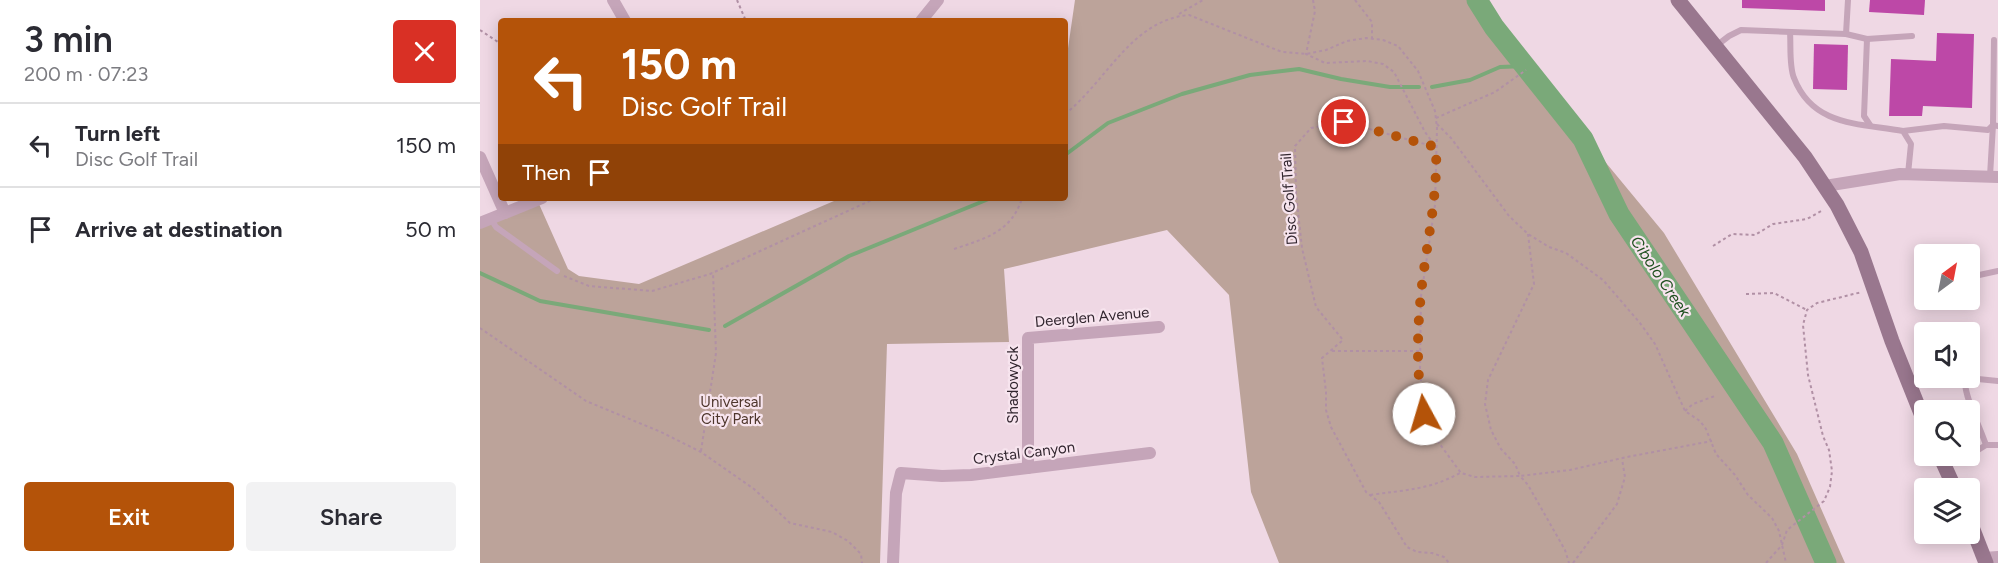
<!DOCTYPE html>
<meta charset="utf-8">
<style>
:root{--surface:#fff;--page:#f2f2f3;--text:#2b2b33;--muted:#7c7c81;--line:#e1e1e2;--accent:#b45309}
body{margin:0;font-family:Figtree,sans-serif;background:var(--page);color:var(--text);height:100vh;display:flex;flex-direction:column;font-size:22px;white-space:nowrap}
*{box-sizing:border-box;margin:0}
p{font-size:20px;color:var(--muted)}
.icon{flex:none;width:33px;height:33px;fill:none;stroke:currentColor;stroke-width:2;stroke-linecap:round;stroke-linejoin:round}
.map{position:relative;flex:1;overflow:hidden}
.sheet{display:flex;flex-direction:column;background:var(--surface);width:480px}
.sheet>*{flex:none}
.top-card{position:absolute;left:18px;top:18px;width:570px;height:183px;border-radius:6px;box-shadow:0 3px 15px #0003;background:#b45309;color:#fff;overflow:hidden}
.needle{width:39px;rotate:32deg}
.controls{position:absolute;left:1434px;top:244px;display:grid;gap:12px}
.controls a{display:grid;place-items:center;width:66px;height:66px;border-radius:6px;background:var(--surface);box-shadow:0 3px 15px #0003;font-size:30px}
.pin{position:absolute;display:grid;place-items:center;width:51px;height:51px;color:#fff;margin:-26px;border:3px solid #fff;border-radius:50%;box-shadow:0 2px 6px #0007}
.me{position:absolute;width:66px;margin:-33px;rotate:354deg;stroke-linejoin:round;filter:drop-shadow(0 0 4px #0008)}
.turn{display:flex;align-items:center;gap:21px;height:126px;padding:0 24px;font-size:27px}
.turn .icon{width:78px;height:78px;stroke-width:2.5}
.turn b{display:block;font-size:42px;line-height:51px}
.then{display:flex;align-items:center;height:57px;padding:0 24px;background:#0003;gap:12px;font-size:22px}
.round{display:grid;place-items:center;flex:none;width:63px;height:63px;border-radius:6px;background:var(--page)}
.headline{display:flex;align-items:center;justify-content:space-between;height:102px;padding:0 24px}
h1{font-size:36px;font-weight:600;line-height:45px}
.primary-button{display:flex;gap:12px;margin-top:auto;padding:12px 24px}
.primary-button a{flex:1;height:69px;border-radius:6px;background:var(--accent);color:#fff;font-size:24px;font-weight:600;line-height:69px;text-align:center}
.primary-button a+a{background:var(--page);color:var(--text)}
ul{padding:0;list-style:none}
li{display:flex;align-items:center;gap:18px;height:84px;padding:0 24px;border-top:2px solid var(--line)}
li div{flex:1}
li b{display:block;font-size:22px}
li em{font-style:normal}
main{display:flex;flex:1;min-height:0}
.map>svg:first-child{display:block}
</style>
<main>
<section class="sheet">
<div class="headline"><div><h1>3 min</h1><p>200 m · 07:23</p></div><a class="round" style="background:#d93025;color:#fff"><svg class="icon" aria-label="close" viewBox="0 0 24 24"><path d="M6 6l12 12M18 6L6 18"/></svg></a></div>
<ul>
<li><svg class="icon" aria-label="left" viewBox="0 0 24 24"><path d="M17 20v-9H6M10 6l-5 5 5 5"/></svg><div><b>Turn left</b><p>Disc Golf Trail</p></div><em>150 m</em></li>
<li><svg class="icon" aria-label="arrive" viewBox="0 0 24 24"><path d="M6 21V4h12l-3 4 3 4H6"/></svg><div><b>Arrive at destination</b></div><em>50 m</em></li>
</ul>
<div class="primary-button"><a>Exit</a><a>Share</a></div>
</section>
<div class="map">
<svg width="1518" height="563" viewBox="0 0 1518 563">
<rect width="100%" height="100%" fill="#efd8e4"/>
<!-- green -->
<polygon fill="#bca39a" points="595,0 1006,0 1046,66 1184,233 1317,454 1365,563 799,563 771,492 749,295 687,230 524,269 529,342 407,344 400,563 0,563 0,228 59,204 88,269 99,276 159,284 361,198 585,198 585,69"/>
<g fill="none" stroke-linecap="round" stroke-linejoin="round">
<!-- stream -->
<g stroke="#7aa979" stroke-width="4">
<polyline points="952,87 990,80 1020,67 1046,66"/>
<polyline points="585,155 628,123 702,94 770,75 819,69 861,79 910,87 939,87"/>
<polyline points="0,273 60,301 229,330"/>
<polyline points="245,326 369,256 511,198"/>
</g>
<!-- river -->
<polyline stroke="#7aa979" stroke-width="21" points="997,0 1014,27 1103,139 1139,214 1293,443 1346,563"/>
</g>
<!-- building -->
<g fill="#bd48a7">
<polygon points="1262,0 1345,0 1345,11 1262,8"/>
<polygon points="1390,0 1445,0 1444,15 1389,12"/>
<polygon points="1457,33 1494,34 1492,108 1443,106 1442,116 1409,116 1411,59 1456,61"/>
<polygon points="1334,44 1368,45 1367,90 1333,89"/>
</g>
<g fill="none" stroke-linecap="round" stroke-linejoin="round">
<!-- path -->
<g stroke="#b190a5" stroke-width="2" stroke-dasharray="3 3" stroke-linecap="butt">
<polyline points="257,0 266,21"/>
<polyline points="833,0 835,11 826,54 845,63 887,61 903,64 914,72 945,132 956,147"/>
<polyline points="875,0 892,22 892,38"/>
<polyline points="699,14 723,0"/>
<polyline points="0,30 21,44"/>
<path d="M585,114C627,81 651,20 709,15L802,52L826,54L846,50L867,41L886,38L903,40L918,46L938,71L955,111L957,128L955,205L941,296L940,369L944,414L959,443L981,473L995,477L1040,476L1048,485L1085,550L1089,563"/>
<polyline points="956,118 1015,92 1046,70"/>
<polyline points="957,124 971,138 1029,216 1048,234 1069,247 1086,253 1123,280 1160,323 1175,344 1205,411 1220,421 1226,429 1236,454 1255,475 1268,495 1292,518 1299,531 1306,563"/>
<polyline points="956,147 863,122 831,128 815,146 816,194 822,248 836,307 863,340 842,358 846,392 846,410 851,427 886,492 899,502 927,547 937,552 952,553 964,557 969,563"/>
<polyline points="1048,234 1054,284 1008,380 1005,404 1011,430 1021,449 1035,464 1040,476 1090,470 1147,457 1232,441"/>
<polyline points="1233,246 1252,234 1275,235 1293,224 1327,219 1343,210"/>
<path d="M474,249C504,239 532,232 542,198"/>
<polyline points="84,276 109,286 172,291 230,274 396,198"/>
<polyline points="1266,294 1294,293 1327,310"/>
<polyline points="0,328 106,401 181,432 221,452 274,489 310,523 352,532 368,541 381,554 382,563"/>
<polyline points="852,351 939,351"/>
<polyline points="1205,411 1213,404 1235,396"/>
<polyline points="221,451 236,353 233,272"/>
<path d="M890,495C924,490 949,490 980,473"/>
<polyline points="1093,563 1137,504 1145,477 1142,459"/>
<polyline points="1286,563 1302,545 1307,530 1344,501 1350,487 1352,471 1349,450 1343,436 1328,375 1323,325 1327,310 1337,303 1382,292"/>
</g>
<!-- lane -->
<g stroke="#c5a5b9" stroke-width="6">
<path d="M1310,32C1311,46 1309,66 1314,78C1333,127 1380,123 1423,131L1431,144L1428,174"/>
<polyline points="1366,34 1368,0"/>
<polyline points="1387,39 1384,116 1390,125"/>
<polyline points="1236,46 1249,36 1261,30 1366,34 1387,39 1432,36"/>
<polyline points="1423,131 1464,126 1508,130 1513,125 1514,40"/>
<polyline points="1510,176 1513,125 1518,126"/>
<polyline points="11,219 16,227 77,271"/>
<polyline points="1490,277 1518,271"/>
<path d="M1506,445C1500,427 1485,398 1485,382L1498,379L1518,381"/>
<polyline points="1490,455 1506,445 1518,445"/>
<polyline points="1465,465 1487,456"/>
</g>
<!-- street -->
<g stroke="#c5a5b9" stroke-width="12">
<polyline points="133,0 145,21"/>
<polyline points="441,21 458,0"/>
<polyline points="0,157 25,213"/>
<polyline points="1345,186 1420,174 1518,177"/>
<polyline points="0,223 62,198"/>
<polyline points="548,468 548,338 679,327"/>
<polyline points="1504,558 1518,557"/>
<polyline points="413,563 416,493 421,473 462,476 491,475 670,453"/>
</g>
<!-- secondary -->
<g stroke="#99778e" stroke-width="15">
<polyline points="1198,0 1325,157 1357,205 1381,252 1412,341 1444,421"/>
<polyline points="1460,456 1475,489"/>
<polyline points="1490,522 1506,563"/>
</g>
</g>
<g fill="none" stroke-linecap="round" stroke-linejoin="round">
<!-- route -->
<path stroke="#b45309" stroke-width="10" stroke-dasharray="0 18" d="M864,122L956,147C958,198 946,245 941,294C937,332 936,377 944,414"/>
</g>
<g text-anchor="middle" stroke-width="4.5" stroke-linejoin="round" paint-order="stroke">
<!-- street labels -->
<g font-size="15" fill="#32262f" stroke="#f7e4ee">
<text transform="translate(809 199) rotate(-94)" y="5">Disc Golf Trail</text>
<text transform="translate(612 317) rotate(-5)" y="5">Deerglen Avenue</text>
<text transform="translate(533 385) rotate(-90)" y="5">Shadowyck</text>
<text transform="translate(544 453) rotate(-7)" y="5">Crystal Canyon</text>
</g>
<!-- park labels -->
<g font-size="15" fill="#4e362c" stroke="#f7e4ee">
<text x="251" y="407">Universal<tspan x="251" dy="17">City Park</tspan></text>
</g>
<!-- water labels -->
<g font-size="16" font-style="italic" fill="#1f501f" stroke="#f7e4ee">
<text transform="translate(1181 276) rotate(56)" y="6">Cibolo Creek</text>
</g>
</g>
</svg>
<div class="controls">
<a><svg class="needle" viewBox="-14 -14 28 28"><path d="M0-13l5 13h-10z" fill="#e53935"/><path d="M0 13l5-13h-10z" fill="#7c7c81"/></svg></a>
<a><svg class="icon" aria-label="sound" viewBox="0 0 24 24"><path d="M4 9h4l5-4v14l-5-4H4zM17 9q2 3 0 6"/></svg></a>
<a><svg class="icon" aria-label="search" viewBox="0 0 24 24"><circle cx="10" cy="10" r="6"/><path d="M15 15l6 6"/></svg></a>
<a><svg class="icon" aria-label="layers" viewBox="0 0 24 24"><path d="M12 4l9 5-9 5-9-5zM3 14l9 5 9-5"/></svg></a>
</div>
<div class="pin" style="left:864px;top:122px;background:#d93025"><svg class="icon" aria-label="arrive" viewBox="0 0 24 24"><path d="M6 21V4h12l-3 4 3 4H6"/></svg></div>
<svg class="me" style="left:944px;top:414px" viewBox="-20 -20 40 40"><circle r="19" fill="#fff"/><path d="M0-13L10 11 0 6-10 11z" fill="#b45309"/></svg>
<div class="top-card">
<div class="turn"><svg class="icon" aria-label="left" viewBox="0 0 24 24"><path d="M17 20v-9H6M10 6l-5 5 5 5"/></svg><div><b>150 m</b>Disc Golf Trail</div></div>
<div class="then">Then<svg class="icon" aria-label="arrive" viewBox="0 0 24 24"><path d="M6 21V4h12l-3 4 3 4H6"/></svg></div>
</div>
</div>
</main>
